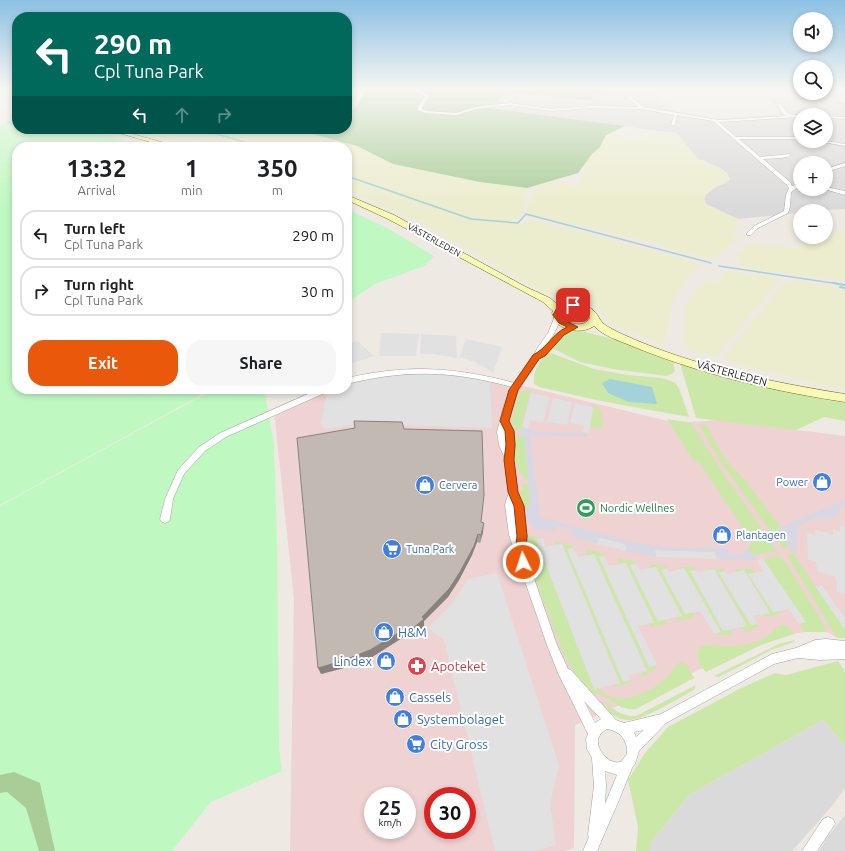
<!DOCTYPE html>
<meta charset="utf-8">
<style>
:root{--surface:#fff;--page:#f6f6f6;--text:#202124;--muted:#757577;--line:#e0e0e0;--accent:#ea580c}
body{margin:0;font-family:Ubuntu,sans-serif;background:var(--page);color:var(--text);height:100vh;display:flex;flex-direction:column;font-size:15px;white-space:nowrap}
*{box-sizing:border-box;margin:0}
p{font-size:13px;color:var(--muted)}
.icon{flex:none;width:22px;height:22px;fill:none;stroke:currentColor;stroke-width:2;stroke-linecap:round;stroke-linejoin:round}
.map{position:relative;flex:1;overflow:hidden}
.drawer{position:absolute;left:12px;top:142px;width:340px;height:252px;display:flex;flex-direction:column;background:var(--surface);border-radius:16px;box-shadow:0 2px 6px #0003}
.drawer>*{flex:none}
.guide{position:absolute;left:12px;top:12px;width:340px;height:122px;border-radius:16px;box-shadow:0 2px 6px #0003;background:#00695c;color:#fff;overflow:hidden}
.fabs{position:absolute;left:793px;top:12px;display:grid;gap:8px}
.fabs a{display:grid;place-items:center;width:40px;height:40px;border-radius:50%;background:var(--surface);box-shadow:0 2px 6px #0003;font-size:20px}
.speed{position:absolute;left:364px;top:787px;display:flex;gap:8px;font-size:20px;font-weight:700;text-align:center}
.speed>*{display:grid;place-content:center;width:52px;height:52px;border-radius:50%;background:var(--surface);box-shadow:0 2px 6px #0003;line-height:1}
.speed small{font-size:10px;font-weight:400}
.speed .limit{border:6px solid #d22;background:#fff;color:#111}
.pin{position:absolute;display:grid;place-items:center;width:34px;height:34px;color:#fff;margin:-17px;border-radius:8px;box-shadow:0 2px 6px #0006}
.me{position:absolute;width:44px;margin:-22px;rotate:356deg;stroke-linejoin:round;filter:drop-shadow(0 0 3px #0008)}
.turn{display:flex;align-items:center;gap:14px;height:84px;padding:0 16px;font-size:18px}
.turn .icon{width:52px;height:52px;stroke-width:2.5}
.turn b{display:block;font-size:28px;line-height:34px}
.lanes{display:flex;align-items:center;height:38px;padding:0 16px;background:#0003;justify-content:center;gap:20px;direction:ltr}
.lanes .off{opacity:.35}
.eta{display:flex;justify-content:space-evenly;align-items:center;height:68px;text-align:center}
.eta b{font-size:24px;font-weight:700;line-height:28px}
.cta{display:flex;gap:8px;margin-top:auto;padding:8px 16px}
.cta a{flex:1;height:46px;border-radius:16px;background:var(--accent);color:#fff;font-size:16px;font-weight:700;line-height:46px;text-align:center}
.cta a+a{background:var(--page);color:var(--text)}
ul{padding:0;list-style:none}
li{display:flex;align-items:center;gap:12px;height:50px;margin:0 8px 6px;padding:0 8px;border:2px solid var(--line);border-radius:16px}
li div{flex:1}
li b{display:block;font-size:15px}
li em{font-style:normal}
.map>svg:first-child{display:block}
</style>
<div class="map">
<svg width="845" height="851" viewBox="0 0 845 851">
<rect width="100%" height="100%" fill="#eeeae3"/>
<!-- residential -->
<g fill="#dbdada" fill-rule="evenodd">
<path d="M609,88H650L669,109L716,119L780,114L770,98L830,97L826,92V88H845V209L800,211V213L738,219L706,204L704,199L706,195L714,188L726,183L706,161L698,159L677,133L650,130L625,126L490,108L507,92L588,100ZM800,115H826V141H800ZM800,163H826V189H800Z"/>
<polygon points="823,720 845,746 845,788 831,807 792,851 649,851 649,845 689,795"/>
<polygon points="845,815 845,851 819,851 828,836"/>
</g>
<!-- commercial -->
<path fill="#efd2d2" fill-rule="evenodd" d="M419,368L448,370L482,376L676,423L719,420L845,436V638H838L821,629L770,638L575,725L574,848L565,851H290L294,599L274,411L324,389H347L356,377L378,372ZM373,796H407V830H373ZM433,796H467V830H433Z"/>
<!-- farmland -->
<g fill="#ecedce">
<polygon points="347,88 367,88 357,98 347,103"/>
<polygon points="123,129 303,129 357,146 393,164 480,182 527,188 522,214 513,221 520,225 532,219 703,264 688,277 678,292 671,308 664,346 611,324 599,310 592,305 543,292 420,222 347,190 347,147 192,147"/>
<polygon points="651,133 673,134 679,137 698,159 719,167 728,174 730,180 714,188 706,195 704,199 706,204 712,208 738,219 739,221 733,232 736,239 715,257 705,258 668,248 660,244 526,213 532,194 544,183 547,182 579,186 586,163 592,154 600,147 606,135 608,134 621,136 643,141 646,135"/>
<polygon points="845,230 845,281 751,269 743,266 736,258 738,253 752,243 794,248 800,247 819,237 826,237 826,235"/>
<polygon points="729,270 780,279 715,358 690,350 683,344 684,310 691,296 703,283 706,281 717,284 723,274"/>
<polygon points="800,280 845,290 845,389 820,385 732,363 724,355 784,283"/>
</g>
<!-- grass -->
<g fill="#cbe8a9">
<polygon points="577,330 617,340 673,360 675,371 672,374 666,376 613,369 580,362 552,348 565,334"/>
<path d="M548,352L594,369L628,375L662,378L674,382L679,388L689,417L601,401L539,387L534,384C532,371 540,361 548,352Z"/>
<path d="M680,363C734,379 789,395 845,403V421L824,417L796,430L696,418Z"/>
<path d="M526,390H531L521,429L513,430C510,418 516,404 520,392Z"/>
<path d="M594,405C604,409 601,419 603,429L590,427Z"/>
<polygon points="667,419 687,422 692,424 717,464 777,551 753,555 750,550 747,550 752,542 698,461 694,461"/>
<polygon points="700,424 707,426 717,446 733,468 744,479 781,527 778,528 789,547 784,549 781,546 718,458 699,425"/>
<polygon points="513,435 524,436 529,481 524,480 523,474 519,474 514,456"/>
<polygon points="522,484 529,484 530,507 522,507 520,490 523,490"/>
<path d="M526,536L542,537L536,539L594,689L596,688C601,690 605,694 609,696C627,703 650,692 664,680C670,675 673,667 680,662L686,664L694,678L636,709C620,711 610,699 597,693L590,695L575,674L563,653L528,560Z"/>
<polygon points="554,541 573,546 574,548 568,549 623,682 631,680 632,682 616,687 612,684 620,682 562,544 556,545"/>
<polygon points="587,549 605,554 605,556 599,558 649,667 657,665 655,669 643,677 641,675 641,673 647,671 594,555 588,556 586,551"/>
<polygon points="793,553 845,630 845,638 838,638 835,635 788,557 788,554"/>
<polygon points="777,556 782,557 824,625 826,632 805,632 799,624 805,622 763,559"/>
<polygon points="618,558 636,562 636,564 630,565 658,621 665,619 667,624 650,627 649,624 654,622 625,563 619,564"/>
<polygon points="649,564 666,566 667,569 661,570 685,614 692,612 694,617 677,621 675,617 682,616 656,567 650,568"/>
<polygon points="678,567 695,567 696,570 690,571 723,631 731,629 732,635 716,635 715,634 720,632 684,568 679,570"/>
<polygon points="707,568 724,569 725,571 720,572 750,625 758,624 758,626 746,632 741,627 747,626 715,569 707,571"/>
<polygon points="737,569 752,569 755,573 748,574 773,612 779,611 781,614 765,617 763,614 770,612 744,571 736,572 735,570"/>
<path d="M784,625L790,628L794,634L761,645L706,672C699,666 690,649 706,645C710,644 717,646 721,646C743,647 763,644 778,626Z"/>
<polygon points="794,640 794,642 771,650 719,677 714,676 779,644"/>
<polygon points="838,661 845,671 845,746 823,720 689,795 649,845 649,851 636,851 638,827 628,780 645,753 668,727 741,688 775,673 786,675"/>
<path d="M696,685L694,690C681,697 642,721 629,720C617,720 608,712 599,704L603,703C614,709 623,717 636,716Z"/>
</g>
<!-- forest -->
<g fill="#aacd98">
<path d="M367,88H609L588,100L507,92L490,108L625,126L606,135L600,147L592,154L578,173L527,188L480,182L393,164L357,146L313,134L318,129H347V113C362,106 358,99 367,88Z"/>
<polygon points="52,746 58,851 0,851 0,767"/>
</g>
<!-- park -->
<g fill="#bff8c1">
<polygon points="17,115 17,129 82,129 148,147 17,147 17,389 212,389 0,505 0,126"/>
<polygon points="347,209 387,228 434,256 424,266 375,284 347,303"/>
<polygon points="220,389 262,389 265,394 274,446 277,538 279,748 282,771 211,802 172,851 55,851 40,783 14,772 0,775 0,506 209,392"/>
<polygon points="7,792 26,808 39,851 0,851 0,793"/>
</g>
<!-- parking -->
<g fill="#e1e1e1">
<polygon points="381,333 419,334 416,356 379,356"/>
<polygon points="421,334 456,336 457,358 433,354 420,354"/>
<polygon points="466,339 502,347 493,373 483,366 478,365 478,363 459,357"/>
<polygon points="357,341 374,356 347,365 347,344"/>
<polygon points="403,372 453,373 490,381 492,428 357,424 329,429 323,428 321,423 327,392 335,389 347,389 347,384"/>
<polygon points="531,393 550,397 543,423 530,420 528,429 522,427"/>
<polygon points="553,398 572,402 567,425 547,422"/>
<polygon points="575,403 593,407 589,433 583,431 584,426 570,423"/>
<polygon points="840,525 845,527 845,594 837,592 836,577 817,571 816,562 808,559 807,533 815,535 815,530 833,535 833,529 840,531"/>
<polygon points="598,537 626,545 626,551 597,544"/>
<polygon points="543,538 546,547 562,544 620,683 594,689 536,539"/>
<polygon points="574,548 578,557 594,554 647,671 629,675 631,680 623,682 567,549"/>
<polygon points="655,550 715,552 717,559 656,557"/>
<polygon points="605,556 609,566 626,563 654,622 638,626 657,665 649,667 599,557"/>
<polygon points="763,559 806,622 799,624 789,609 773,612 748,574 763,571 757,560"/>
<polygon points="636,564 640,570 656,567 682,616 658,621 630,565"/>
<polygon points="684,568 721,632 714,634 700,611 685,614 661,570 667,569 669,572"/>
<polygon points="714,569 747,626 723,631 690,571 696,570 698,572"/>
<polygon points="744,570 770,613 753,616 758,624 751,625 719,573 725,571 727,574"/>
<polygon points="497,573 559,765 550,805 556,845 536,851 495,851 444,640 428,628 451,605 468,579"/>
<polygon points="822,585 845,618 845,630 815,586"/>
</g>
<!-- plaza -->
<g fill="#d7d8e4">
<polygon points="522,427 540,432 587,434 587,437 530,435 540,517 632,542 661,547 729,549 730,554 746,555 744,550 750,550 757,560 717,559 714,552 655,550 656,557 626,551 626,544 598,537 597,544 571,536 572,530 556,526 555,531 533,529 532,522 523,522 522,507 531,506 524,436 520,435"/>
<polygon points="845,500 845,505 840,507 839,514 828,519 817,517 798,526 796,555 789,547 778,528"/>
</g>
<!-- water -->
<polygon fill="#a3d2db" points="610,379 652,387 657,404 629,402 608,393 602,383"/>
<g fill="none" stroke-linecap="round" stroke-linejoin="round">
<!-- stream-far1 -->
<g stroke="#a3d2db" stroke-width="1.5">
<polyline points="0,92 13,92"/>
<polyline points="199,129 262,147"/>
<polyline points="347,176 471,219 518,223 526,214 711,263"/>
<polyline points="719,266 839,284"/>
</g>
<!-- stream -->
<g stroke="#a3d2db" stroke-width="2">
<polyline points="833,283 845,285"/>
<polyline points="840,287 845,288"/>
</g>
<!-- street casing -->
<g stroke="#a4a4a4" stroke-width="1">
<g id="street">
<polygon points="412,88 416,88 429,96 422,107 422,109 426,111 457,113 475,107 510,103 551,109 590,106 638,107 621,91 622,89 643,107 719,120 786,116 784,115 777,104 780,103 787,113 793,115 801,115 800,117 719,122 736,137 800,137 800,139 739,139 760,157 790,154 790,156 782,158 763,159 790,182 792,186 800,183 800,186 791,192 790,207 788,213 758,228 751,235 747,235 747,233 754,226 784,211 786,195 789,188 786,184 713,121 677,115 675,125 673,126 671,125 674,115 642,109 590,108 551,111 510,105 476,109 457,115 425,113 418,110 418,107 425,96 414,91"/>
<polygon points="839,97 845,100 845,103 838,99"/>
<polygon points="826,116 845,117 845,119 826,118"/>
<polygon points="818,141 826,141 845,144 845,146"/>
<polygon points="845,163 845,166 826,172 826,169"/>
<polygon points="826,187 845,191 845,195 824,189 826,189"/>
<path d="M558,314L561,316C558,328 552,338 544,348C553,339 561,329 574,325L577,327L565,334L548,352L539,359L518,391L508,420L514,431L515,445L513,459L517,492L524,506L527,536L525,552L557,645L568,669L571,670L616,720L624,723L661,714L772,654L796,648L815,640L826,639L845,641V659L820,660L798,658L774,664L666,723L639,751L635,764L632,768L619,800L597,851H583L589,837L588,835L594,786L592,758L587,749L586,739L588,734L558,673L547,645L509,535L505,505L509,492L505,459L499,445L497,432L504,405L512,387C453,371 407,369 347,384V378C408,364 454,367 515,383L533,357L538,347L548,333L555,316ZM506,430V431L507,442ZM584,701L601,719L595,723ZM607,729C621,731 628,741 627,754L621,762C619,762 616,763 615,762C605,761 593,744 600,735C601,732 605,731 607,729ZM644,730L636,737L634,732ZM605,771L617,775L605,804L606,786Z"/>
<polygon points="319,389 330,389 329,391 226,437 205,451 184,474 173,499 170,519 168,522 165,523 162,522 160,519 165,499 178,470 199,447 220,433"/>
<polygon points="828,817 833,819 835,824 817,851 802,851 823,819"/>
</g>
</g>
<!-- secondary casing -->
<g stroke="#6b7106" stroke-width="1">
<g id="secondary">
<polygon points="9,88 17,89 17,93"/>
<polygon points="105,129 115,129 179,147 168,147"/>
<path d="M347,195L394,215L526,287L550,298L559,306C570,300 586,302 595,312C598,315 600,321 604,324C609,328 616,331 622,334C692,366 770,382 845,394V402C772,391 700,374 632,346C620,341 603,336 594,326C585,333 567,332 558,324C555,322 554,317 552,313L553,311L543,302L388,219L347,200ZM574,308L584,312L590,318C584,327 573,325 565,320L562,313L567,309Z"/>
</g>
</g>
<!-- street -->
<use href="#street" fill="#fff" fill-rule="evenodd"/>
<!-- secondary -->
<use href="#secondary" fill="#f8f8b7" fill-rule="evenodd"/>
</g>
<!-- wall -->
<polygon fill="#a79f99" points="404,429 481,522 483,532 480,543 477,542 472,555 459,580 448,597 424,621 424,627 413,636 410,633 372,657 344,668 321,674"/>
<!-- shaded-wall -->
<g fill="#88827d">
<polygon points="484,523 483,532 480,543 481,535"/>
<polygon points="478,534 477,542 472,555 459,580 448,597 424,621 424,627 413,636 412,629 422,617"/>
<polygon points="410,626 410,633 372,657 344,668 321,674 318,668"/>
</g>
<!-- building -->
<polygon fill="#c2b9b2" stroke="#88827d" points="354,421 402,422 404,429 482,431 484,495 481,522 484,523 481,535 478,534 474,546 460,572 449,589 422,617 424,619 412,629 410,626 370,650 342,661 318,668 297,438 355,428"/>
<!-- sky -->
<linearGradient id="sky" x2="0" y2="1"><stop stop-color="#8cc0e3"/><stop offset="0.43" stop-color="#f7f6f2"/><stop offset="1" stop-color="#f7f6f2" stop-opacity="0"/></linearGradient>
<rect width="845" height="207" fill="url(#sky)"/>
<!-- route -->
<path fill="#ea580c" stroke="#983908" d="M573,303L577,305L576,307L564,310L561,315L564,320L578,327L564,335L545,356L539,359L518,390L509,421L514,431L515,445L514,460L518,492L524,506L527,536L526,552L529,562L527,565L523,567L519,565L515,552L517,536L514,506L508,492L504,460L506,445L505,431L500,421L509,390L533,355C547,348 552,334 567,327L559,323L553,315L558,306Z"/>
<!-- icons -->
<defs>
<g id="shop-disc" transform="scale(1)"><circle r="9.5" fill="#3f7fe0" stroke="#fff"/><path d="M-5-2.5h2.3a2.7 3.5 0 0 1 5.4 0H5L5.5 6h-11ZM-1.5-2.5h3a1.5 2.3 0 0 0-3 0Z" fill="#fff"/></g>
<g id="stadium-disc" transform="scale(1)"><circle r="9.5" fill="#2e9e5b" stroke="#fff"/><path d="M0-5a6.5 5 0 1 0 0 10a6.5 5 0 1 0 0-10ZM-3.5-1.8h7v3.6h-7Z" fill="#fff"/></g>
<g id="supermarket-disc" transform="scale(1)"><circle r="9.5" fill="#3f7fe0" stroke="#fff"/><path d="M-6-5.5h2.5l.6 2H6L4.5 2H-2.5L-4.4-4H-6ZM-1.5 3.2a1.3 1.3 0 1 0 .1 0ZM3 3.2a1.3 1.3 0 1 0 .1 0Z" fill="#fff"/></g>
<g id="pharmacy-disc" transform="scale(1)"><circle r="9.5" fill="#e0444e" stroke="#fff"/><path d="M-2-6h4v4h4v4h-4v4h-4v-4h-4v-4h4Z" fill="#fff"/></g>
</defs>
<g fill-rule="evenodd">
<use href="#shop-disc" x="822" y="482"/>
<use href="#shop-disc" x="425" y="485"/>
<use href="#stadium-disc" x="586" y="508"/>
<use href="#shop-disc" x="722" y="535"/>
<use href="#supermarket-disc" x="392" y="549"/>
<use href="#shop-disc" x="384" y="632"/>
<use href="#shop-disc" x="386" y="661"/>
<use href="#pharmacy-disc" x="417" y="666"/>
<use href="#shop-disc" x="395" y="697"/>
<use href="#shop-disc" x="403" y="719"/>
<use href="#supermarket-disc" x="416" y="744"/>
</g>
<g text-anchor="middle" stroke-width="4" stroke-linejoin="round" paint-order="stroke">
<!-- far-street labels -->
<g font-size="9" fill="#1d1d1d" stroke="#fff">
<text transform="translate(434 240) rotate(29)" y="3">VÄSTERLEDEN</text>
</g>
<!-- street labels -->
<g font-size="11" fill="#1d1d1d" stroke="#fff">
<text transform="translate(732 373) rotate(15)" y="4">VÄSTERLEDEN</text>
</g>
<!-- shop labels -->
<g font-size="11" fill="#366cbe" stroke="#fff" text-anchor="start">
<text x="808" y="486" text-anchor="end">Power</text>
<text x="439" y="489">Cervera</text>
<text x="736" y="539">Plantagen</text>
<text x="406" y="553">Tuna Park</text>
</g>
<!-- leisure labels -->
<g font-size="11" fill="#27864d" stroke="#fff" text-anchor="start">
<text x="600" y="512">Nordic Wellnes</text>
</g>
<!-- near-shop labels -->
<g font-size="13" fill="#366cbe" stroke="#fff" text-anchor="start">
<text x="398" y="637">H&amp;M</text>
<text x="372" y="666" text-anchor="end">Lindex</text>
<text x="409" y="702">Cassels</text>
<text x="417" y="724">Systembolaget</text>
<text x="430" y="749">City Gross</text>
</g>
<!-- near-health labels -->
<g font-size="13" fill="#be3a42" stroke="#fff" text-anchor="start">
<text x="431" y="671">Apoteket</text>
</g>
</g>
</svg>
<div class="fabs">
<a><svg class="icon" aria-label="sound" viewBox="0 0 24 24"><path d="M4 9h4l5-4v14l-5-4H4zM17 9q2 3 0 6"/></svg></a>
<a><svg class="icon" aria-label="search" viewBox="0 0 24 24"><circle cx="10" cy="10" r="6"/><path d="M15 15l6 6"/></svg></a>
<a><svg class="icon" aria-label="layers" viewBox="0 0 24 24"><path d="M12 4l9 5-9 5-9-5zM3 14l9 5 9-5"/></svg></a>
<a>+</a>
<a>−</a>
</div>
<div class="speed"><div>25<small>km/h</small></div><div class="limit">30</div></div>
<div class="pin" style="left:573px;top:305px;background:#d93025"><svg class="icon" aria-label="arrive" viewBox="0 0 24 24"><path d="M6 21V4h12l-3 4 3 4H6"/></svg></div>
<svg class="me" style="left:523px;top:562px" viewBox="-20 -20 40 40"><circle r="17" fill="#ea580c" stroke="#fff" stroke-width="3"/><path d="M0-11L8 9 0 5-8 9z" fill="#fff"/></svg>
<div class="guide">
<div class="turn"><svg class="icon" aria-label="left" viewBox="0 0 24 24"><path d="M17 20v-9H6M10 6l-5 5 5 5"/></svg><div><b>290 m</b>Cpl Tuna Park</div></div>
<div class="lanes"><svg class="icon" aria-label="left" viewBox="0 0 24 24"><path d="M17 20v-9H6M10 6l-5 5 5 5"/></svg><svg class="icon off" aria-label="ahead" viewBox="0 0 24 24"><path d="M12 20V5M6 11l6-6 6 6"/></svg><svg class="icon off" aria-label="right" viewBox="0 0 24 24"><path d="M7 20v-9h11M14 6l5 5-5 5"/></svg></div>
</div>
<section class="drawer">
<div class="eta">
<div><b>13:32</b><p>Arrival</p></div>
<div><b>1</b><p>min</p></div>
<div><b>350</b><p>m</p></div>
</div>
<ul>
<li><svg class="icon" aria-label="left" viewBox="0 0 24 24"><path d="M17 20v-9H6M10 6l-5 5 5 5"/></svg><div><b>Turn left</b><p>Cpl Tuna Park</p></div><em>290 m</em></li>
<li><svg class="icon" aria-label="right" viewBox="0 0 24 24"><path d="M7 20v-9h11M14 6l5 5-5 5"/></svg><div><b>Turn right</b><p>Cpl Tuna Park</p></div><em>30 m</em></li>
</ul>
<div class="cta"><a>Exit</a><a>Share</a></div>
</section>
</div>
